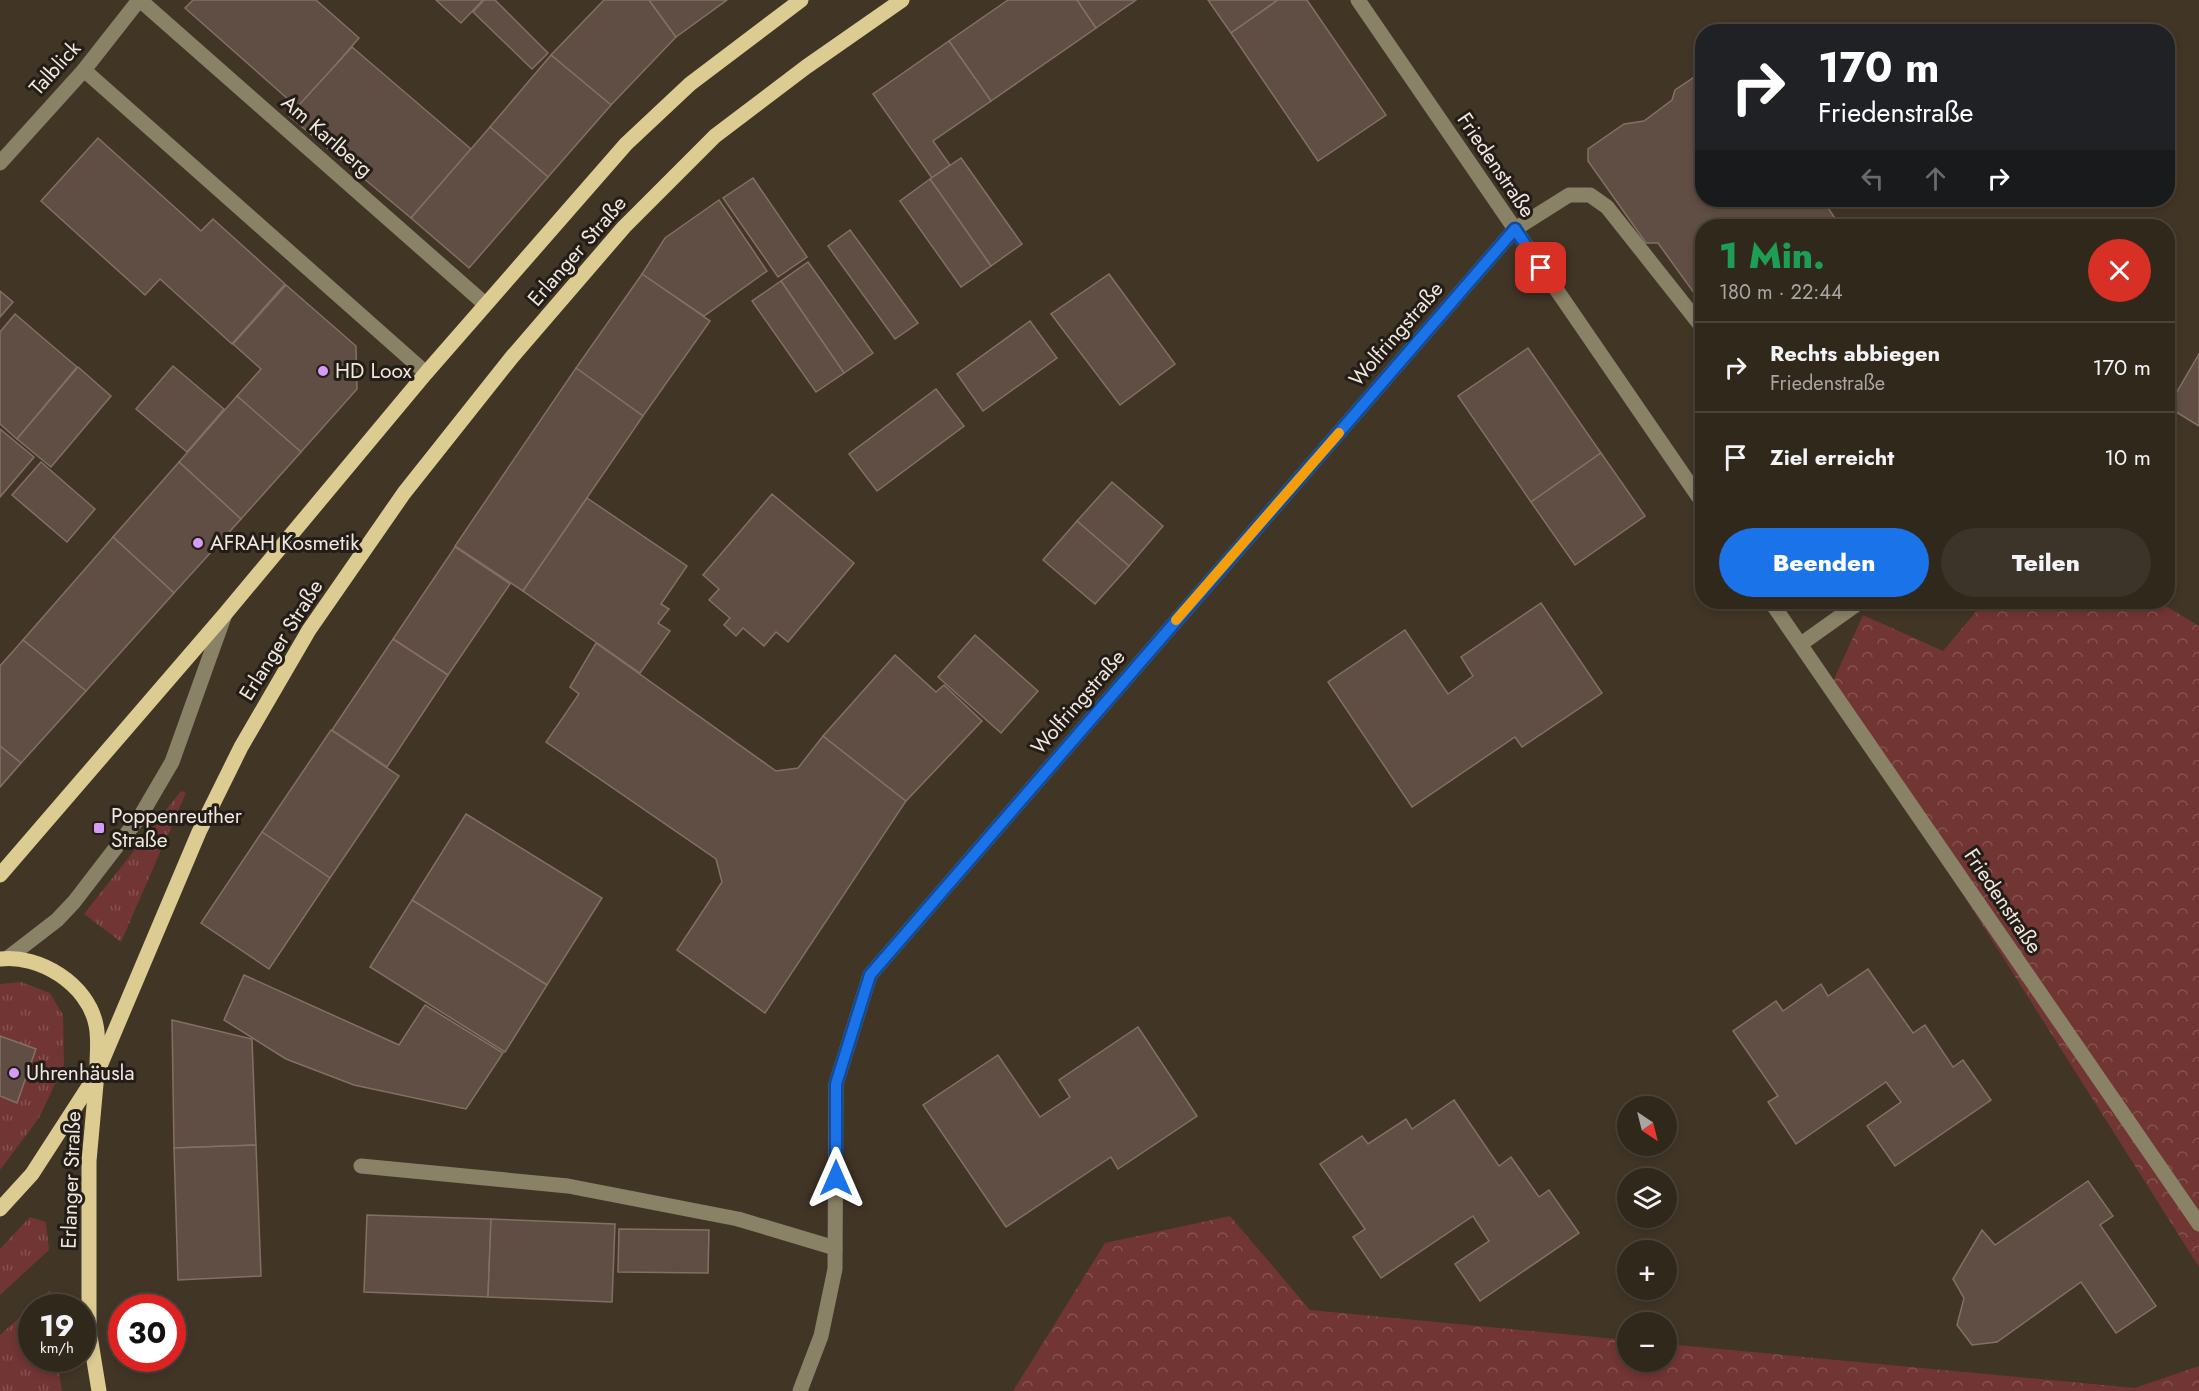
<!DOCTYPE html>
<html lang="de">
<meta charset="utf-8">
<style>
:root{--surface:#31281c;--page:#3d3429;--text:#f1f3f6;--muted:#a8a6a3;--line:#4c443b;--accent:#1a73e8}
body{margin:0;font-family:Jost,sans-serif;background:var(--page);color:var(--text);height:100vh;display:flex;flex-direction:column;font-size:22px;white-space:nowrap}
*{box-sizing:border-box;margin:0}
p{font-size:20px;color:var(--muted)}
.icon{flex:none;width:33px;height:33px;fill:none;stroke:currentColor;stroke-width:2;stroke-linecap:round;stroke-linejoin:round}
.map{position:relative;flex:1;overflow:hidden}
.drawer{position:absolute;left:1695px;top:219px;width:480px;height:390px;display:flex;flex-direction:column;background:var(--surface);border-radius:24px;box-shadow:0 3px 9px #0003,0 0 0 2px var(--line)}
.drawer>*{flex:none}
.guide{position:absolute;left:1695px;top:24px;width:480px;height:183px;border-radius:24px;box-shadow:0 3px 9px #0003,0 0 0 2px var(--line);background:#202124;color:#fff;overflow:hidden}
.needle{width:39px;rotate:145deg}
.controls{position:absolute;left:1617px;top:1096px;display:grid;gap:12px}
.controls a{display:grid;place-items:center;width:60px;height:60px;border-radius:50%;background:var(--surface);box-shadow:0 3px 9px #0003,0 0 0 2px var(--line);font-size:30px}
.speed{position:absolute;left:18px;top:1294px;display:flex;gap:12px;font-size:30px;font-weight:700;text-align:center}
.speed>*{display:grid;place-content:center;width:78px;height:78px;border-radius:50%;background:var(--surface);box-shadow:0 3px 9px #0003,0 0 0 2px var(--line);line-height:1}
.speed small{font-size:15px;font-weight:400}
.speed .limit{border:9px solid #d22;background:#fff;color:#111}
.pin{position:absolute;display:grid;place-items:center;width:51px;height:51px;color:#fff;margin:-26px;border-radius:12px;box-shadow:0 3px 9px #0006}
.me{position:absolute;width:66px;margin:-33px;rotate:0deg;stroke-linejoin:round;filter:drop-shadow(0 0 4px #0008)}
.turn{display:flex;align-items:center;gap:21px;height:126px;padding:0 24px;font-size:27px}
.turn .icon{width:78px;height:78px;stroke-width:2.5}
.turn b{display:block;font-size:42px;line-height:51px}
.lanes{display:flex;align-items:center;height:57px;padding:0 24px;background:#0003;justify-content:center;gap:30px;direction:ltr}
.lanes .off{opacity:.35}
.round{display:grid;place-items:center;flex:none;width:63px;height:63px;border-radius:32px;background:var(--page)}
.summary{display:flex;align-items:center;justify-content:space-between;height:102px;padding:0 24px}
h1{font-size:36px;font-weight:800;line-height:45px;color:#1e9e55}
.cta{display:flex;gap:12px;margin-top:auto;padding:12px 24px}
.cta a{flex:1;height:69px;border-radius:36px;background:var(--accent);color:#fff;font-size:24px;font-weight:800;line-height:69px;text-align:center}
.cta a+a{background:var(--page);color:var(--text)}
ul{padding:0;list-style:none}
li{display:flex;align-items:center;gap:18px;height:90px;padding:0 24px;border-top:2px solid var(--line)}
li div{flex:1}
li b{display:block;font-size:22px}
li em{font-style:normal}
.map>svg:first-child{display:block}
</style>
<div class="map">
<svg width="2199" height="1391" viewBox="0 0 2199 1391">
<defs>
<pattern id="grass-tufts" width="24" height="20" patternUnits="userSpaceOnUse" patternTransform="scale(1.5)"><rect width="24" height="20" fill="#713533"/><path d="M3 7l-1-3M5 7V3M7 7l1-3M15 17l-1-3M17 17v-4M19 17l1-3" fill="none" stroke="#865250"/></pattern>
<pattern id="forest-crowns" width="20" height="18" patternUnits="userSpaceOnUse" patternTransform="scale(1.5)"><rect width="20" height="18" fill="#713533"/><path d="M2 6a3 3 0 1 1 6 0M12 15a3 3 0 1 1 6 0" fill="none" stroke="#865250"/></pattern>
</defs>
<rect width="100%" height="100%" fill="#413526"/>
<!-- grass -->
<g fill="url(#grass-tufts)">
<polygon points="181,791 186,793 121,942 84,914"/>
<polygon points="21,982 50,993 63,1015 64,1065 39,1118 0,1170 0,984"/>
<polygon points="30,1217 46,1222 49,1250 0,1295 0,1249"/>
<polygon points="50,1290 52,1308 32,1308 32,1359 57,1359 62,1391 0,1391 0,1335"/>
</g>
<!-- forest -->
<g fill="url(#forest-crowns)">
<polygon points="1984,602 2159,602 2199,626 2199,1267 1831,686 1863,615 1943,651"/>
<polygon points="1230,1216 1310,1310 1627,1340 1628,1362 1666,1362 1667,1344 2135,1388 2199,1366 2199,1391 1013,1391 1105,1243"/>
</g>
<!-- building -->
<g fill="#604d43" stroke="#846f65" stroke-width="1.5">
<polygon points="193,0 316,0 359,38 298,108 185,8"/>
<polygon points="436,0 483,0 461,23"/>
<polygon points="484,0 495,0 548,53 532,69 473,12"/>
<polygon points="604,0 649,0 676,37 611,105 551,55"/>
<polygon points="649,0 727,0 676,37"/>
<polygon points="1008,0 1077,0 1096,28 991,101 949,41"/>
<polygon points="1077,0 1136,0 1096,28"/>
<polygon points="1208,0 1278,0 1231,33"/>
<polygon points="1278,0 1307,0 1386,115 1318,161 1231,33"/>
<polygon points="949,41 991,101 933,141 950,165 932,178 873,94"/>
<polygon points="352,47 471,149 411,218 289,116"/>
<polygon points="551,55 611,105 548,177 490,127"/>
<polygon points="1702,72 1702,200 1823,200 1840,226 1702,226 1702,304 1658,243 1646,243 1588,161 1588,149 1624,124 1644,121 1672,100 1675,90"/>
<polygon points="490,127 548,177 469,268 411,218"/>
<polygon points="98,138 201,231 213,219 285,284 232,344 160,279 145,295 41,201"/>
<polygon points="961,158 1022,244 991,266 930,179"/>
<polygon points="753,178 807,257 778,277 723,198"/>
<polygon points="930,179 991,266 961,287 900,201"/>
<polygon points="719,200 767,271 704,316 642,274 665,238"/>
<polygon points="850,230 918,323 895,339 828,246"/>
<polygon points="808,262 873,353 844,373 781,281"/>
<polygon points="642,274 710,321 643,416 576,368"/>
<polygon points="1109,274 1175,364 1120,405 1051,314"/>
<polygon points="781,281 844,373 816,392 752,301"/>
<polygon points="286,285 356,346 357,389 301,452 237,396 261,369 233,344"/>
<polygon points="0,291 13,302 0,317"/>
<polygon points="15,314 77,367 17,439 0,424 0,332"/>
<polygon points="1030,321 1057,358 983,411 957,374"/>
<polygon points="1528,348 1601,453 1531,502 1458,396"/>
<polygon points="2199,354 2199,426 2168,407"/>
<polygon points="173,366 224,409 187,452 136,409"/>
<polygon points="78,367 111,396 51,467 17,439"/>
<polygon points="576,368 643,416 523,591 455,546"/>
<polygon points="936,389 964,426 877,491 849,454"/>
<polygon points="237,396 301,452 241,519 179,462"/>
<polygon points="0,429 34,457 0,497"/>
<polygon points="1601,453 1645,516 1575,565 1531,502"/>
<polygon points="41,462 95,509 67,542 12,495"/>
<polygon points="179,462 241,519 174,593 113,537"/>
<polygon points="1112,482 1163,526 1129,566 1077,521"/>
<polygon points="772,494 854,563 788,642 776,632 764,646 743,628 736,636 724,625 730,618 709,600 719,589 703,575"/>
<polygon points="587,498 687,566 661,604 669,609 658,623 670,631 640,673 523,591"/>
<polygon points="1077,521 1129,566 1095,604 1043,560"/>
<polygon points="113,537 174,593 86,691 23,640"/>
<polygon points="455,547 510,584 448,675 393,639"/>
<polygon points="1541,603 1602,693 1522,747 1515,737 1412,807 1328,682 1405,630 1448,694 1473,676 1461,657"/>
<polygon points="975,635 1038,691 1001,733 938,677"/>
<polygon points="393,639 448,675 387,767 332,730"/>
<polygon points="23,640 86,691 21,763 0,746 0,666"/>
<polygon points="596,643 776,771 798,768 823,736 906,801 765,1013 677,950 722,882 716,859 546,742 579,694 570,687"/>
<polygon points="895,655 936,692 944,685 982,721 906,801 823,736"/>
<polygon points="331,730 399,776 330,878 262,832"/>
<polygon points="0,746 21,763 0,787"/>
<polygon points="466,814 602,898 547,985 412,900"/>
<polygon points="262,832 330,878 269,969 201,923"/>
<polygon points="412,900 547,985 505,1052 370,967"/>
<polygon points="1868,969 1913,1033 1925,1025 1953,1067 1963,1060 1991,1100 1895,1166 1867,1126 1901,1102 1886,1082 1796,1144 1768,1102 1778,1096 1733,1031 1776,1001 1783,1011 1821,984 1828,996"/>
<polygon points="244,975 399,1045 425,1005 503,1053 466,1109 354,1085 286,1059 224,1020"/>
<polygon points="172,1020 252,1039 256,1145 174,1148"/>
<polygon points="1138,1027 1197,1116 1118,1169 1111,1157 1006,1227 923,1105 998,1055 1040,1117 1070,1097 1059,1080"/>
<polygon points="0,1036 36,1049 17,1103 0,1096"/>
<polygon points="1454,1100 1499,1166 1511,1157 1539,1197 1549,1190 1579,1233 1480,1301 1455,1264 1489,1241 1473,1216 1381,1278 1353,1237 1365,1229 1320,1164 1362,1136 1368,1144 1406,1119 1412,1129"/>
<polygon points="256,1145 261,1276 178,1280 174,1148"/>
<polygon points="2088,1181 2113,1216 2100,1225 2156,1306 2116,1333 2081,1282 1997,1342 1972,1345 1957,1325 1964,1298 1953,1279 1982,1230 1995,1245"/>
<polygon points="367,1215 491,1219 488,1297 364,1292"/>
<polygon points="491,1219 615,1224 612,1302 488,1297"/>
<polygon points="619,1229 709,1230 708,1273 618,1272"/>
</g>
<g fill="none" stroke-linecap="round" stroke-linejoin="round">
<!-- minor -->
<g stroke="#8a8266" stroke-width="15">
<polyline points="140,0 485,304"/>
<polyline points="1358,0 1702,502"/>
<polyline points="84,70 426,373"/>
<polyline points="0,163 84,70 139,0"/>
<polyline points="1771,602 2199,1224"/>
<polyline points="1801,644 1860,602"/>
<polyline points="9,957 57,920 74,902 141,815 172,762 224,617"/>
<polyline points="361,1166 568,1186 738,1219 835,1248"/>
<polyline points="800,1391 821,1336 835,1269 836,1084 870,975 1515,229 1569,195 1590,195 1607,207 1702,327"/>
</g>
<!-- major -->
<g stroke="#dccc91" stroke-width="15">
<polyline points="0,875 225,614 426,373 626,144 690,84 801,0"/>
<path d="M0,959C39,954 88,984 96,1025C99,1038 97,1053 97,1067"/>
<polyline points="0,1209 32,1174 96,1075"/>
<polyline points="99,1391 89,1330 89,1161 97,1073 199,832 241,747 309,630 404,493 512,357 624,227 715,136 806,67 902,0"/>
</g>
</g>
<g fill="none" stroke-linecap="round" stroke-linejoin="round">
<!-- route casing -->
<g stroke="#114b97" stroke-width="15">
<polyline id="route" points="836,1178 836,1084 870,975 1515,229 1541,268"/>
</g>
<!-- route -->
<use href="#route" stroke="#1a73e8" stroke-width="10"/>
<!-- slow -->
<polyline stroke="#f59e0b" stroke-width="10" points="1176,620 1339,433"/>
</g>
<!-- markers -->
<g fill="#d59bfb" stroke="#231d17" stroke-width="2">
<circle cx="323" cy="371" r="6"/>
<circle cx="198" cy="543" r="6"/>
<rect x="93" y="822" width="12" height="12" rx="3"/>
<circle cx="14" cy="1073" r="6"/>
</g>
<g text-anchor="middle" stroke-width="6" stroke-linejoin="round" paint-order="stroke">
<!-- street labels -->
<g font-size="21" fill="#f0e7de" stroke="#231d17">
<text transform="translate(55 68) rotate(-48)" y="7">Talblick</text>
<text transform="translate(327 136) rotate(41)" y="7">Am Karlberg</text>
<text transform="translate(1496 165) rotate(56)" y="7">Friedenstraße</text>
<text transform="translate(577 251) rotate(-49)" y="7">Erlanger Straße</text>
<text transform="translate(1396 334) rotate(-49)" y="7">Wolfringstraße</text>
<text transform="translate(281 640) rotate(-58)" y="7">Erlanger Straße</text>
<text transform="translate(1078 702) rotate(-49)" y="7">Wolfringstraße</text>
<text transform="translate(2003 901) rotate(56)" y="7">Friedenstraße</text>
<text transform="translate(71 1180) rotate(-88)" y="7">Erlanger Straße</text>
</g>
<!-- poi labels -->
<g font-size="21" fill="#f0e7de" stroke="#231d17" text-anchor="start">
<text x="335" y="378">HD Loox</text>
<text x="210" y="550">AFRAH Kosmetik</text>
<text x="111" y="823">Poppenreuther<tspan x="111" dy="24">Straße</tspan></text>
<text x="26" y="1080">Uhrenhäusla</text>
</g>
</g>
</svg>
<div class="controls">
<a><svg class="needle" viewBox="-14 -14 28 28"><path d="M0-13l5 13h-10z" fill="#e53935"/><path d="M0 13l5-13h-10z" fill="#a8a6a3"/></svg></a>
<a><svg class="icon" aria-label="layers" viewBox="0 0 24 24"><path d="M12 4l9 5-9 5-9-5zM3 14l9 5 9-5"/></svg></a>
<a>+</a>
<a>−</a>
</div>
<div class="speed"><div>19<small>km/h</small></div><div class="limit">30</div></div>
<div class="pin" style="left:1541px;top:268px;background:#d93025"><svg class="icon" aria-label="arrive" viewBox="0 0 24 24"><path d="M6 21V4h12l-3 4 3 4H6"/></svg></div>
<svg class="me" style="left:836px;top:1178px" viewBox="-20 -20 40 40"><path d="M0-17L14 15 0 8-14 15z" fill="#1a73e8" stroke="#fff" stroke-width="4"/></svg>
<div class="guide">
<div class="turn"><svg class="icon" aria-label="right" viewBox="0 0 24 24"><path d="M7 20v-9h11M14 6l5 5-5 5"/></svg><div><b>170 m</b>Friedenstraße</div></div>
<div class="lanes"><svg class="icon off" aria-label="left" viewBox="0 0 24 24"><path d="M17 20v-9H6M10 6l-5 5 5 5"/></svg><svg class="icon off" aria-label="ahead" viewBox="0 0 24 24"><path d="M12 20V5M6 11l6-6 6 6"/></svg><svg class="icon" aria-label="right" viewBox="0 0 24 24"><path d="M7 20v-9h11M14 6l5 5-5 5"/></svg></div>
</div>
<section class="drawer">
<div class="summary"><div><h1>1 Min.</h1><p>180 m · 22:44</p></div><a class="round" style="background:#d93025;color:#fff"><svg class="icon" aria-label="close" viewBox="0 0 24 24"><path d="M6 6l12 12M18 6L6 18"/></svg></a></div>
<ul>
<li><svg class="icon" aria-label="right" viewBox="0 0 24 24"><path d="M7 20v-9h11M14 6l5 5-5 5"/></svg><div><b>Rechts abbiegen</b><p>Friedenstraße</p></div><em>170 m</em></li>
<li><svg class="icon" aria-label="arrive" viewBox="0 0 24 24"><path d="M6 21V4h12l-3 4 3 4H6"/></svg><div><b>Ziel erreicht</b></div><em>10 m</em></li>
</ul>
<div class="cta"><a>Beenden</a><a>Teilen</a></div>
</section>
</div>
